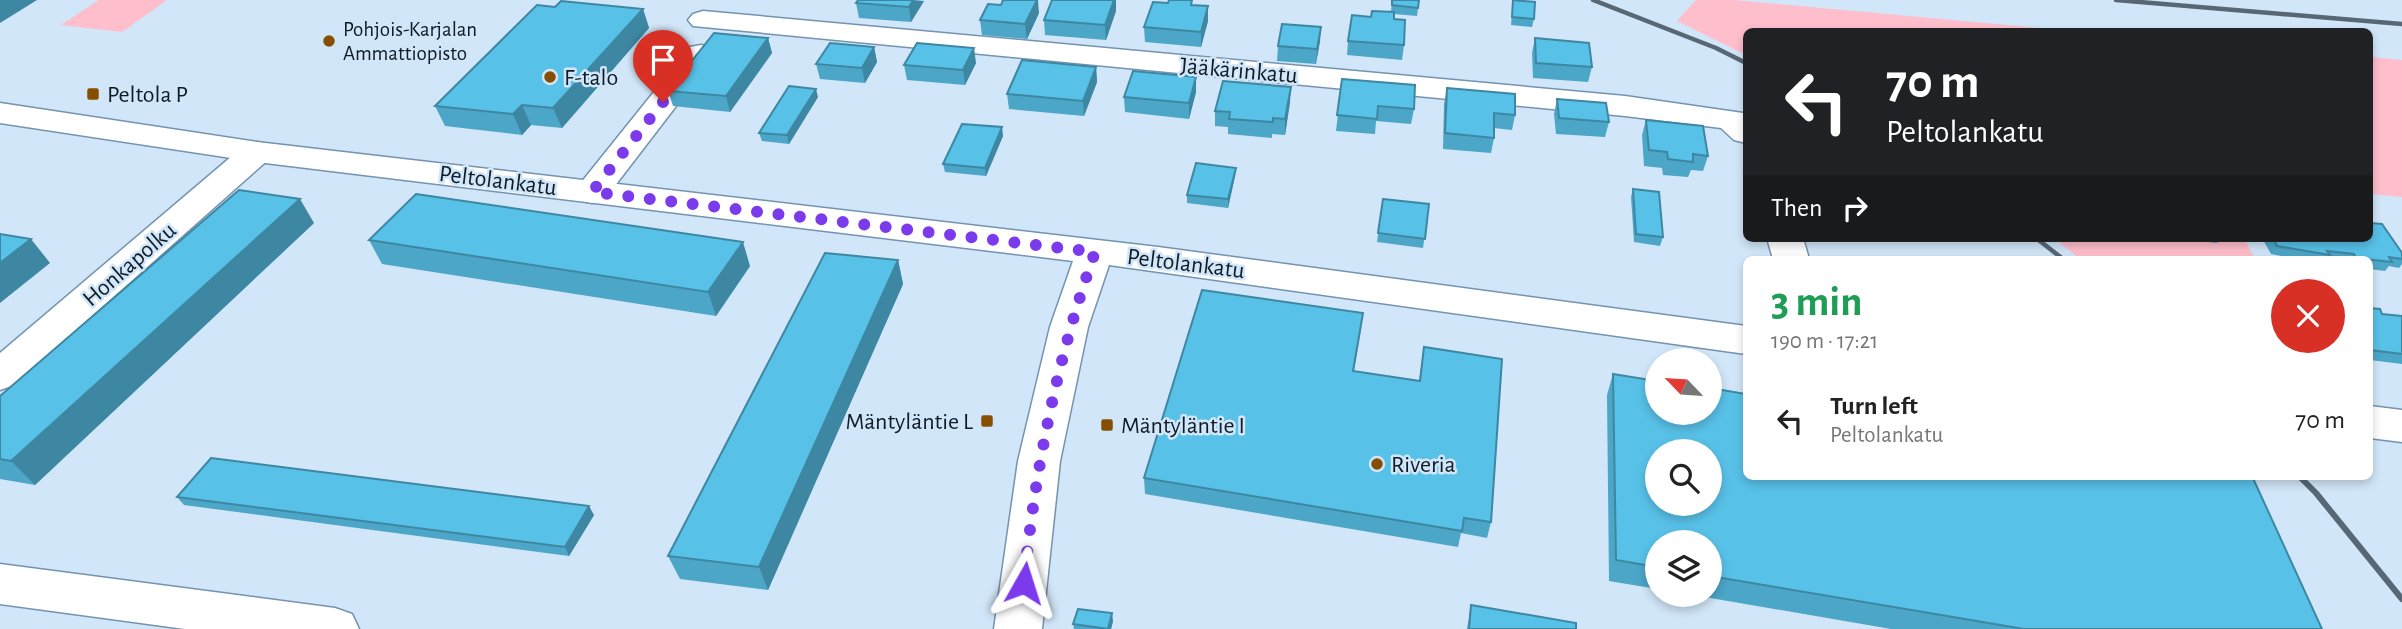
<!DOCTYPE html>
<meta charset="utf-8">
<style>
:root{--surface:#fff;--page:#f6f6f6;--text:#222;--muted:#767676}
body{margin:0;font-family:"Alegreya Sans",sans-serif;background:var(--page);color:var(--text);height:100vh;display:flex;flex-direction:column;font-size:26px;white-space:nowrap}
*{box-sizing:border-box;margin:0}
p{font-size:23px;color:var(--muted)}
.icon{flex:none;width:38px;height:38px;fill:none;stroke:currentColor;stroke-width:2;stroke-linecap:round;stroke-linejoin:round}
.map{position:relative;flex:1;overflow:hidden}
.sheet{position:absolute;left:1743px;top:256px;width:630px;height:224px;display:flex;flex-direction:column;background:var(--surface);border-radius:10px;box-shadow:0 4px 10px #0003}
.sheet>*{flex:none}
.hud{position:absolute;left:1743px;top:28px;width:630px;height:214px;border-radius:10px;box-shadow:0 4px 10px #0003;background:#202124;color:#fff;overflow:hidden}
.needle{width:46px;rotate:295deg}
.buttons{position:absolute;left:1645px;top:348px;display:grid;gap:14px}
.buttons a{display:grid;place-items:center;width:77px;height:77px;border-radius:50%;background:var(--surface);box-shadow:0 4px 10px #0003;font-size:35px}
.pin{position:absolute;display:grid;place-items:center;width:60px;height:60px;color:#fff;margin:-72px -30px;border-radius:50% 50% 50% 0;rotate:-45deg;box-shadow:0 0 7px #0007}
.pin .icon{rotate:45deg}
.me{position:absolute;width:77px;margin:-38px;rotate:6deg;stroke-linejoin:round;filter:drop-shadow(0 0 5px #0008)}
.turn{display:flex;align-items:center;gap:24px;height:147px;padding:0 28px;font-size:32px}
.turn .icon{width:91px;height:91px;stroke-width:2.5}
.turn b{display:block;font-size:49px;line-height:60px}
.then{display:flex;align-items:center;height:66px;padding:0 28px;background:#0003;gap:14px;font-size:26px}
.round{display:grid;place-items:center;flex:none;width:74px;height:74px;border-radius:37px;background:var(--page)}
.summary{display:flex;align-items:center;justify-content:space-between;height:119px;padding:0 28px}
h1{font-size:42px;font-weight:600;line-height:52px;color:#1e9e55}
ul{padding:0;list-style:none}
li{display:flex;align-items:center;gap:21px;height:91px;padding:0 28px}
li div{flex:1}
li b{display:block;font-size:26px}
li em{font-style:normal}
.map>svg:first-child{display:block}
</style>
<div class="map">
<svg width="2402" height="629" viewBox="0 0 2402 629">
<rect width="100%" height="100%" fill="#d1e6f8"/>
<!-- green -->
<g fill="#febecb">
<polygon points="99,0 167,0 122,32 61,25"/>
<polygon points="1696,0 1733,0 2073,31 1746,32 1746,55 1677,21"/>
<polygon points="2370,57 2402,60 2402,197 2370,194"/>
<polygon points="2054,238 2244,238 2255,259 2080,259"/>
</g>
<g fill="none" stroke-linecap="round" stroke-linejoin="round">
<!-- street casing -->
<g stroke="#7393b0" stroke-width="3">
<g id="street">
<polygon points="703,11 1625,96 1743,113 1746,116 1746,143 1734,140 1721,128 1625,116 693,26 688,20 693,14"/>
<polygon points="701,45 712,47 716,54 604,200 592,203 580,200 575,192 580,184 690,47"/>
<polygon points="257,142 269,145 274,152 269,159 14,385 0,390 0,353 245,145"/>
<polygon points="1767,238 1803,238 1809,259 1773,259"/>
<polygon points="0,564 335,608 352,614 359,629 185,629 0,604"/>
</g>
</g>
<!-- secondary casing -->
<g stroke="#7393b0" stroke-width="3">
<g id="secondary">
<polygon points="0,103 257,142 1158,247 1746,326 1746,354 1109,265 1088,327 1060,461 1042,629 994,629 1018,461 1050,327 1073,261 257,162 0,123"/>
<polygon points="2370,406 2402,410 2402,442 2370,438"/>
</g>
</g>
<!-- street -->
<use href="#street" fill="#fff" fill-rule="evenodd"/>
<!-- secondary -->
<use href="#secondary" fill="#fff" fill-rule="evenodd"/>
<!-- rail-far1 -->
<g stroke="#576775" stroke-width="4.5">
<polyline points="1593,0 1716,48 1746,63"/>
<polyline points="2116,0 2402,24"/>
<polyline points="2036,238 2063,259"/>
</g>
<!-- rail -->
<polyline stroke="#576775" stroke-width="6" points="2299,476 2316,493 2402,599"/>
</g>
<!-- wall -->
<g fill="#4ca6c8">
<polygon points="1052,0 1116,0 1116,11 1106,40 1045,35 1044,20"/>
<polygon points="1192,0 1192,5 1208,6 1208,21 1201,47 1145,42 1144,27 1168,3"/>
<polygon points="1392,0 1419,0 1417,16 1394,14 1394,19 1404,45 1402,60 1347,55 1348,41 1371,17 1391,12"/>
<polygon points="1513,0 1534,19 1532,27 1511,25"/>
<polygon points="924,1 911,22 859,18 856,3"/>
<polygon points="555,7 643,9 649,28 562,128 531,125 522,135 445,126 435,106"/>
<polygon points="1039,13 1027,39 982,35 980,20"/>
<polygon points="1321,27 1316,64 1277,61 1278,46"/>
<polygon points="768,38 772,53 730,112 673,106 668,91"/>
<polygon points="1535,38 1592,67 1588,82 1533,78 1532,53"/>
<polygon points="874,47 877,62 865,83 820,79 816,64"/>
<polygon points="976,63 965,85 907,80 904,65"/>
<polygon points="1096,67 1097,82 1084,116 1009,109 1007,94"/>
<polygon points="1342,79 1414,109 1411,124 1376,121 1375,134 1336,131"/>
<polygon points="1447,88 1515,115 1512,130 1494,128 1494,138 1491,153 1443,149 1444,104"/>
<polygon points="1196,92 1189,119 1125,112 1124,97"/>
<polygon points="818,97 789,144 762,141 759,133"/>
<polygon points="1557,99 1609,122 1605,137 1556,134 1554,114"/>
<polygon points="1290,102 1285,135 1272,134 1272,138 1228,134 1228,127 1215,126 1215,111"/>
<polygon points="1646,120 1708,156 1703,171 1691,170 1688,177 1663,175 1662,168 1644,166 1642,135"/>
<polygon points="1003,136 986,176 945,172 943,164"/>
<polygon points="1236,168 1235,176 1228,208 1187,203 1187,195"/>
<polygon points="1633,189 1663,237 1660,246 1634,242 1631,197"/>
<polygon points="1383,199 1429,204 1423,248 1377,242"/>
<polygon points="314,223 35,485 0,479 0,396"/>
<polygon points="2188,238 2221,238 2217,243 2189,240"/>
<polygon points="2262,238 2370,238 2402,253 2402,264 2399,268 2389,266 2385,271 2370,269 2370,259 2297,259 2271,254"/>
<polygon points="369,240 750,266 716,316 382,264"/>
<polygon points="898,260 903,284 768,590 680,579 668,556"/>
<polygon points="2370,308 2382,314 2402,316 2402,364 2370,360"/>
<polygon points="1361,329 1354,371 1419,381 1424,347 1491,522 1487,538 1461,533 1458,547 1145,494 1144,478"/>
<polygon points="1613,374 2322,629 1891,629 1693,595 1710,595 1710,542 1657,542 1657,589 1609,581 1607,395"/>
<polygon points="177,497 594,515 569,556 184,505"/>
<polygon points="1471,605 1576,629 1467,629"/>
<polygon points="1113,621 1111,629 1074,629 1073,624"/>
</g>
<!-- shaded-wall -->
<g fill="#3e87a2">
<polygon points="0,0 37,0 0,23"/>
<polygon points="913,0 924,1 911,22 909,7"/>
<polygon points="1037,0 1038,0 1039,13 1027,39 1025,24"/>
<polygon points="1114,0 1116,0 1116,11 1106,40 1105,25"/>
<polygon points="1208,6 1208,21 1201,47 1201,32"/>
<polygon points="643,9 649,28 562,128 553,108"/>
<polygon points="1321,27 1320,42 1316,64 1317,49"/>
<polygon points="768,38 772,53 730,112 726,96"/>
<polygon points="874,47 877,62 865,83 862,68"/>
<polygon points="974,48 976,63 965,85 963,70"/>
<polygon points="1096,67 1097,82 1084,116 1083,101"/>
<polygon points="1196,77 1196,92 1189,119 1189,103"/>
<polygon points="1291,87 1290,102 1285,135 1285,119"/>
<polygon points="816,89 818,97 789,144 787,135"/>
<polygon points="522,105 531,125 522,135 513,114"/>
<polygon points="1002,127 1003,136 986,176 985,168"/>
<polygon points="1236,168 1235,176 1228,208 1228,199"/>
<polygon points="300,199 314,223 35,485 11,461"/>
<polygon points="31,239 50,263 0,303 0,263"/>
<polygon points="743,242 750,266 716,316 708,292"/>
<polygon points="898,260 903,284 768,590 759,567"/>
<polygon points="589,506 594,515 569,556 565,547"/>
<polygon points="1112,613 1113,621 1111,629 1108,629"/>
</g>
<!-- building -->
<g fill="#58c1e8" stroke="#3e87a2" stroke-width="2" fill-rule="evenodd">
<polygon points="858,0 913,0 909,7 856,3"/>
<polygon points="1003,0 1037,0 1025,24 980,20 988,4 1001,5"/>
<polygon points="1052,0 1114,0 1105,25 1044,20"/>
<polygon points="1169,0 1192,0 1191,5 1208,6 1201,32 1144,27 1153,2 1168,3"/>
<polygon points="1392,0 1419,0 1418,8 1392,5"/>
<polygon points="1513,0 1535,2 1534,19 1512,17"/>
<polygon points="561,1 643,9 553,108 522,105 513,114 435,106 537,5 555,7"/>
<polygon points="1372,11 1394,12 1394,19 1405,20 1404,45 1348,41 1352,15 1371,17"/>
<polygon points="1282,24 1321,27 1317,49 1278,46"/>
<polygon points="714,33 768,38 726,96 668,91"/>
<polygon points="1535,38 1589,43 1592,67 1536,63"/>
<polygon points="830,43 874,47 862,68 816,64"/>
<polygon points="917,43 974,48 963,70 904,65"/>
<polygon points="1022,60 1096,67 1083,101 1007,94"/>
<polygon points="1133,71 1196,77 1189,103 1124,97"/>
<polygon points="1342,79 1415,85 1414,109 1378,106 1377,119 1337,115"/>
<polygon points="1223,81 1291,87 1285,119 1273,118 1273,122 1229,119 1230,112 1215,111"/>
<polygon points="789,86 816,89 787,135 759,133"/>
<polygon points="1447,88 1515,94 1515,115 1494,113 1494,138 1445,133"/>
<polygon points="1557,99 1606,103 1609,122 1559,118"/>
<polygon points="1646,120 1703,126 1708,156 1693,154 1693,162 1668,159 1667,152 1649,150"/>
<polygon points="962,124 1002,127 985,168 943,164"/>
<polygon points="1196,163 1236,168 1228,199 1187,195"/>
<polygon points="1633,189 1659,192 1663,237 1636,234"/>
<polygon points="239,190 300,199 11,461 0,459 0,396"/>
<polygon points="416,194 743,242 708,292 369,240"/>
<polygon points="1383,199 1429,204 1425,239 1378,233"/>
<polygon points="2370,223 2382,224 2402,253 2402,259 2389,257 2392,262 2356,258 2354,254 2327,251 2330,255 2277,246 2273,238 2370,238"/>
<polygon points="0,234 31,239 0,263"/>
<polygon points="825,253 898,260 759,567 668,556"/>
<polygon points="1202,290 1363,313 1353,371 1420,381 1424,347 1502,359 1491,522 1464,518 1462,531 1144,478"/>
<polygon points="2370,308 2380,309 2382,314 2402,316 2402,354 2370,350"/>
<path d="M1613,374L1657,381V413H1710V388L1746,394V476H2252L2322,629H2024L1710,576V542H1657V567L1616,560ZM1657,452H1710V504H1657Z"/>
<polygon points="211,458 589,506 565,547 177,497"/>
<polygon points="1471,605 1576,623 1576,629 1469,629"/>
<polygon points="1078,609 1112,613 1108,629 1073,624"/>
</g>
<g fill="none" stroke-linecap="round" stroke-linejoin="round">
<!-- route -->
<path stroke="#7c3aed" stroke-width="12" stroke-dasharray="0 21.6" d="M663,102L592,192L1095,252C1057,359 1035,469 1024,583"/>
</g>
<!-- markers -->
<g fill="#864e00" stroke="#d1e6f8" stroke-width="2.5">
<circle cx="329" cy="41" r="7"/>
<circle cx="550" cy="77" r="7"/>
<rect x="86" y="87" width="14" height="14" rx="3.5"/>
<rect x="980" y="414" width="14" height="14" rx="3.5"/>
<rect x="1100" y="418" width="14" height="14" rx="3.5"/>
<circle cx="1377" cy="464" r="7"/>
</g>
<g text-anchor="middle" stroke-width="5" stroke-linejoin="round" paint-order="stroke">
<!-- far-poi labels -->
<g font-size="21" fill="#0f1c27" stroke="#d1e6f8" text-anchor="start">
<text x="343" y="36">Pohjois-Karjalan<tspan x="343" dy="24">Ammattiopisto</tspan></text>
</g>
<!-- street labels -->
<g font-size="24" fill="#0f1c27" stroke="#d1e6f8">
<text transform="translate(1239 70) rotate(5)" y="8">Jääkärinkatu</text>
<text transform="translate(498 180) rotate(7)" y="8">Peltolankatu</text>
<text transform="translate(1186 263) rotate(7)" y="8">Peltolankatu</text>
<text transform="translate(129 264) rotate(-41)" y="8">Honkapolku</text>
</g>
<!-- poi labels -->
<g font-size="24" fill="#0f1c27" stroke="#d1e6f8" text-anchor="start">
<text x="564" y="85">F-talo</text>
<text x="107" y="102">Peltola P</text>
<text x="973" y="429" text-anchor="end">Mäntyläntie L</text>
<text x="1121" y="433">Mäntyläntie I</text>
<text x="1391" y="472">Riveria</text>
</g>
</g>
</svg>
<div class="buttons">
<a><svg class="needle" viewBox="-14 -14 28 28"><path d="M0-13l5 13h-10z" fill="#e53935"/><path d="M0 13l5-13h-10z" fill="#767676"/></svg></a>
<a><svg class="icon" aria-label="search" viewBox="0 0 24 24"><circle cx="10" cy="10" r="6"/><path d="M15 15l6 6"/></svg></a>
<a><svg class="icon" aria-label="layers" viewBox="0 0 24 24"><path d="M12 4l9 5-9 5-9-5zM3 14l9 5 9-5"/></svg></a>
</div>
<div class="pin" style="left:663px;top:102px;background:#d93025"><svg class="icon" aria-label="arrive" viewBox="0 0 24 24"><path d="M6 21V4h12l-3 4 3 4H6"/></svg></div>
<svg class="me" style="left:1024px;top:583px" viewBox="-20 -20 40 40"><path d="M0-17L14 15 0 8-14 15z" fill="#7c3aed" stroke="#fff" stroke-width="4"/></svg>
<div class="hud">
<div class="turn"><svg class="icon" aria-label="left" viewBox="0 0 24 24"><path d="M17 20v-9H6M10 6l-5 5 5 5"/></svg><div><b>70 m</b>Peltolankatu</div></div>
<div class="then">Then<svg class="icon" aria-label="right" viewBox="0 0 24 24"><path d="M7 20v-9h11M14 6l5 5-5 5"/></svg></div>
</div>
<section class="sheet">
<div class="summary"><div><h1>3 min</h1><p>190 m · 17:21</p></div><a class="round" style="background:#d93025;color:#fff"><svg class="icon" aria-label="close" viewBox="0 0 24 24"><path d="M6 6l12 12M18 6L6 18"/></svg></a></div>
<ul>
<li><svg class="icon" aria-label="left" viewBox="0 0 24 24"><path d="M17 20v-9H6M10 6l-5 5 5 5"/></svg><div><b>Turn left</b><p>Peltolankatu</p></div><em>70 m</em></li>
</ul>
</section>
</div>
